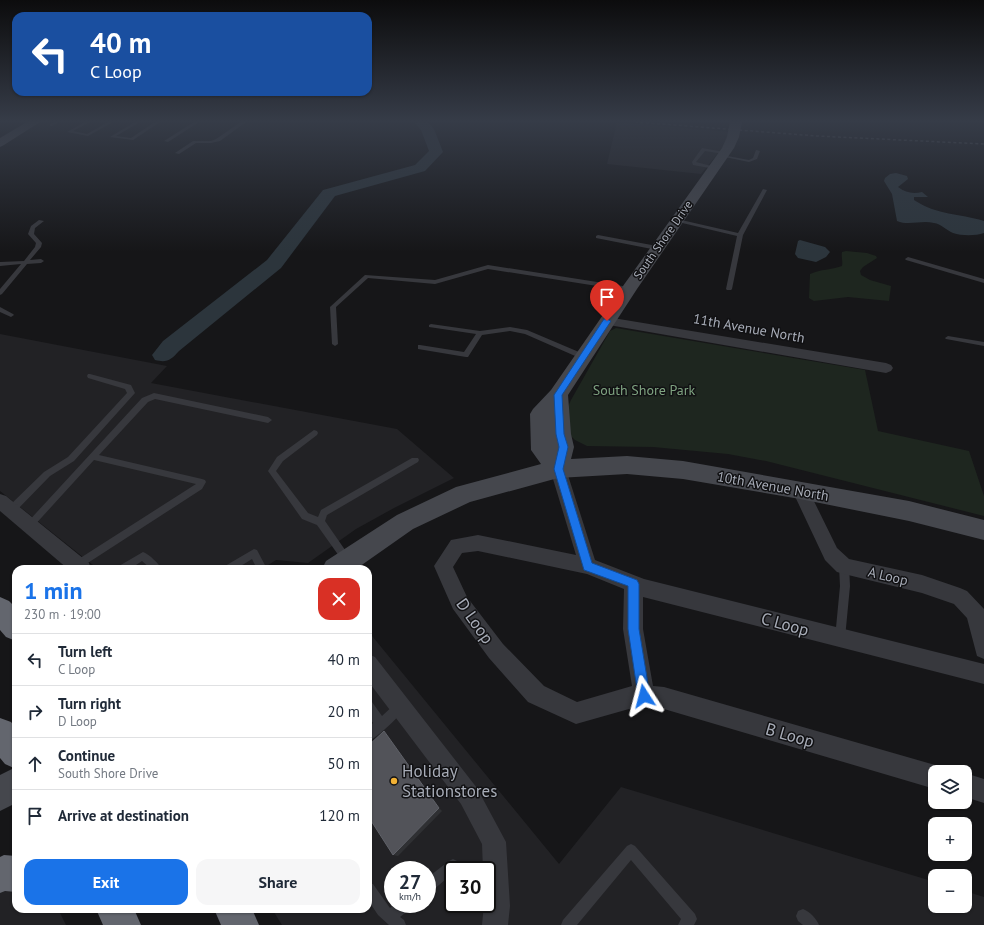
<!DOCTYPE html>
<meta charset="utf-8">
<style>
:root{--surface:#fff;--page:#f6f6f7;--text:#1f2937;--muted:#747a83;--line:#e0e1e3;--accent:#1a73e8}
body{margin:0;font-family:"PT Sans",sans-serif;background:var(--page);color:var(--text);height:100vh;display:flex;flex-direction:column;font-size:15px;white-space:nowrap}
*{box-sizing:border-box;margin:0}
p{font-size:13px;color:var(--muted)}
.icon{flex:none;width:22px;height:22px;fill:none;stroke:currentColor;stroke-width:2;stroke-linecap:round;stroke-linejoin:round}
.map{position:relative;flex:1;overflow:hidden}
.drawer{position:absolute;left:12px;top:565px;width:360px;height:348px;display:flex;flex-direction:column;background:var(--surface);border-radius:12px;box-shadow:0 1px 3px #0004}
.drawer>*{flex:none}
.top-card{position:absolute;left:12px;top:12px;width:360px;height:84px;border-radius:12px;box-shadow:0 1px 3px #0004;background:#1a4fa0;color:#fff;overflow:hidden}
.buttons{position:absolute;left:928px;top:765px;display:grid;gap:8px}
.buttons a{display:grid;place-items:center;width:44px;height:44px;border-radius:8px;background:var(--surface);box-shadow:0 1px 3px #0004;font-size:20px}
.speed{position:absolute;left:384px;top:861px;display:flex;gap:8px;font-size:20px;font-weight:700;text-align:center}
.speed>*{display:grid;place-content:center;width:52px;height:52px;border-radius:50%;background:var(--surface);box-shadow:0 1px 3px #0004;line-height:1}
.speed small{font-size:10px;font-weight:400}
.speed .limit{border:2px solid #111;border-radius:6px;background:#fff;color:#111}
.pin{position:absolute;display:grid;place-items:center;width:34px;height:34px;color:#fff;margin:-41px -17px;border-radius:50% 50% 50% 0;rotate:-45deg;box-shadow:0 0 4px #0007}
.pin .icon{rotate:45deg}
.me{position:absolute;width:44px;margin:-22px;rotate:351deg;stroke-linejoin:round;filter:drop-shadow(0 0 3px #0008)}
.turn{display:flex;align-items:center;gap:14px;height:84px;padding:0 12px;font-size:18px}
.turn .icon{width:52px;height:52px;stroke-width:2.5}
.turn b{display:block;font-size:28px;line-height:34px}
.round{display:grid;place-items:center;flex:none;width:42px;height:42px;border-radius:12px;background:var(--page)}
.summary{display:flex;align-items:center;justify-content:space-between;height:68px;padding:0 12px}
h1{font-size:24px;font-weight:700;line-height:30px;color:var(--accent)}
.primary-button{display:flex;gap:8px;margin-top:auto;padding:8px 12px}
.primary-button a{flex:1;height:46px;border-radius:12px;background:var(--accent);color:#fff;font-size:16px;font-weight:700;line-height:46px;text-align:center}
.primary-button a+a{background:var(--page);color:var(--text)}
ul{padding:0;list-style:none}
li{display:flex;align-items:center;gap:12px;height:52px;padding:0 12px;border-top:1px solid var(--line)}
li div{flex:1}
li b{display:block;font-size:15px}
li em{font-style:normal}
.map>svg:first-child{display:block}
</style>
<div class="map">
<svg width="984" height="925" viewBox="0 0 984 925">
<rect width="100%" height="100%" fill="#161618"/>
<!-- built -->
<g fill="#222225" fill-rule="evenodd">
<polygon points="617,122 731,132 728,141 701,174 607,164"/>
<polygon points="0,334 167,366 151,383 397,429 454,478 394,508 356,529 308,563 276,560 262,569 98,569 0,491"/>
<path d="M368,631L559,864L621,787L935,882V906H965V891L984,897V925H282L272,909H368ZM393,870H427V904H393ZM453,870H487V904H453Z"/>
<polygon points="16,881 16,909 58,909 66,925 0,925 0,885"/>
</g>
<!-- green -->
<g fill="#1e261f">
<path d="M846,251L867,253L876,256L877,258L863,267L860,271L861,275L870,280L891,286L889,301L848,297L814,301L809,298L810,274C821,269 831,270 842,266C843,261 841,256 842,252Z"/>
<polygon points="616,328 865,370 878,431 969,451 984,496 984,516 766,461 728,454 653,447 587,446 575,440 567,432 566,411 571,400 610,331"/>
</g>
<!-- water -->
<g fill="#2c353c">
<path d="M896,173L907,176L908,179L898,187C906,193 913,194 922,192L928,197H914V200C939,216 958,213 984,221V233C975,236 962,236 953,233C946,230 941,224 934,223C921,220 909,226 897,221L892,194L884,181L885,178L890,174Z"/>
<polygon points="800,240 825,247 830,252 826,257 816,262 798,258 795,254 798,241"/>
</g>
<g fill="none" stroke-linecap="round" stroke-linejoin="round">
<!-- river -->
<path fill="#2c353c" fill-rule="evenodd" d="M414,122H428L434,129L443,152L425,171L335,196L281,268L179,351C171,360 167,363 155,360L152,355L163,341L267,260L323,190L415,165L429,151L421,130Z"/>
<!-- lane -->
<g fill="#37383d" fill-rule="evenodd">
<polygon points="54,122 59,122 52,126 50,126 50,124"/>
<polygon points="85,122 90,122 73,131 87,134 108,122 113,122 88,136 67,132"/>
<polygon points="135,122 140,122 116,136 131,138 155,122 160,122 133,140 110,137"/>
<polygon points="194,122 199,122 168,142 164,141"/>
<polygon points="241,122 246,122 220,141 211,143 196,143 179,154 175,153 193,141 211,141 216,139"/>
<polygon points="702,148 724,152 726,153 724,154 705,151 696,162 715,167 715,169 693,165 692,162"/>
<polygon points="756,150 760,151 757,159 749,162 720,156 722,155 749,160 753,158"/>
<polygon points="763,189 767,190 743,235 732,289 731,290 727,290 726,289 737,236 674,221 677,219 738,233"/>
<polygon points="39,220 44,221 35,228 34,234 42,243 41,247 30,260 41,259 44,261 41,263 27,264 2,294 0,295 0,289 21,264 0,266 0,262 24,261 35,247 36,243 28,234 31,226"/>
<polygon points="598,235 657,246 660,248 657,250 596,238 596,236"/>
<polygon points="908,257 984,279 984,283 906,260 905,259"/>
<polygon points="488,265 629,287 632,289 629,291 488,269 435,284 368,278 336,307 338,344 335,346 332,344 330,307 365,275 435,280"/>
<polygon points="0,307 13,314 14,315 11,317 0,312"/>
<polygon points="431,324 480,331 510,327 527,330 586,355 587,357 586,359 582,359 525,334 510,331 482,335 468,357 466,357 418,349 418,345 420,345 464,352 476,334 429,327 429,325"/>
<polygon points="948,336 984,342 984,346 946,339 945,338"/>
<polygon points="88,374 90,374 131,385 135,393 74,461 50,476 14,513 11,514 8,513 7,510 8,507 44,472 68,457 127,393 125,389 88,378 87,376"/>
<polygon points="154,393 268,417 272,420 268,423 155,399 148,402 99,455 202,479 205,480 206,482 202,489 80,568 77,569 74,568 72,565 74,562 196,484 94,460 32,528 29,529 26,528 25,525 142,398"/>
<polygon points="314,430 317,431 318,433 317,435 283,461 276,471 308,513 318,517 321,510 412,458 418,458 419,460 418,462 327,515 325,521 352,560 350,563 347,564 344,563 317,525 302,519 268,471 277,457"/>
<polygon points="254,549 257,550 267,569 257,569 252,559 236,569 223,569 225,566"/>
<path d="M143,552C150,555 158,563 162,569H151L142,561L130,569H117L119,566Z"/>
<polygon points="844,562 847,563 849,566 850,586 845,638 844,642 840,643 836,642 835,638 840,586 839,566 841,563"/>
<path d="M368,701L372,702L382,716L396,703L400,702L404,703L405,707L404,711C394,720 380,736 368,741V728L373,723L368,715Z"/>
<polygon points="631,844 635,846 695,914 697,919 694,925 678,925 681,919 631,860 577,925 561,925 563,920 627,846"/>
<polygon points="453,859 457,861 459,865 457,869 453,870 453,873 432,891 427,892 427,878 449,861"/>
<polygon points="368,883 373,884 390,908 395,904 412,904 410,909 400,917 404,920 406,925 389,925 378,915 368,900"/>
<path d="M803,909C810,912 816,918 819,925H803L798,921L796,916L798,911Z"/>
</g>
<!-- street -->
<g fill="#37383d" fill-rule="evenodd">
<polygon points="607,317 886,363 891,365 893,368 891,371 886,373 603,324 601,321 603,318"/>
<path d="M558,463L564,464L566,469L595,560L644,579L984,664V684L643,597V629L653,686L664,687L935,765L943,769L945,772H935V789L664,709L636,707L576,724L528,702L489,658L453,609L434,566L451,540L478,535L576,555L550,469L552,464ZM478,551L587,574L624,589L623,629L632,686L577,702L544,686L503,644L467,597L453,567L462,553Z"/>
<polygon points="800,483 806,485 837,548 849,559 922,575 960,588 967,591 984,609 984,659 977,656 967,618 954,604 922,593 844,574 837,572 825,560 792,490 794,485"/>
<polygon points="0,494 6,496 89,563 91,569 68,569 0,511"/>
<polygon points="368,654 375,657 477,788 506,842 510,906 508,925 482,925 484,904 487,904 487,870 483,870 482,844 461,804 368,681"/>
<polygon points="965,773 984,779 984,803 965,797"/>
</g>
<!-- secondary -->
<g fill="#45474d" fill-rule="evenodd">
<polygon points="27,122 40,122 4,145 0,147 0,138"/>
<polygon points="730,122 742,122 739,137 734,148 637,289 568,395 571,434 574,447 571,459 627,456 683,461 909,501 984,520 984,540 909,521 800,499 683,479 627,474 558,478 470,502 413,529 356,569 322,569 326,561 397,515 456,487 541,464 531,450 530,414 533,409 551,390 623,286 722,148 727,137"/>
<polygon points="16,767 16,803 0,811 0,775"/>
</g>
<!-- highway -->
<g fill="#63666e" fill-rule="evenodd">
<polygon points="0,597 9,601 16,608 16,641 6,637 0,630"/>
<polygon points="0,718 11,722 16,728 16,769 5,764 0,758"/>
<polygon points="4,855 16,856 16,892 5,891 0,893 0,857"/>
<polygon points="96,909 134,909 141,925 103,925"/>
<polygon points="214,909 252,909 259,925 221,925"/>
</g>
<!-- rail -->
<polyline stroke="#4a4c52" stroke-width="1.5" stroke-dasharray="3 2.5" stroke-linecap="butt" points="635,122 817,136 984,144"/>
</g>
<!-- shaded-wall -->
<polygon fill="#2f3033" points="439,808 442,811 398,856 393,855"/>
<!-- building -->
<polygon fill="#525359" stroke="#5f6168" points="384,731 439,808 393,855 368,816 368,746"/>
<!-- sky -->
<linearGradient id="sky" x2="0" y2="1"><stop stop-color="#0c0c0d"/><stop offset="0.48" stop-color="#363c48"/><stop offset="1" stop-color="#363c48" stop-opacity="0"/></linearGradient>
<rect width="984" height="252" fill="url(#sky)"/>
<!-- route -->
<polygon fill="#1a73e8" stroke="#114b97" points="604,319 607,319 611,321 562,395 564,434 568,447 563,469 592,563 637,580 639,584 639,629 650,696 649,701 644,702 640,701 638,696 628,629 628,586 584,570 554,469 559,447 556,434 554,395"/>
<!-- markers -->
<circle fill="#f2b134" stroke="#111113" stroke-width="1.5" cx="394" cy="781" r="4"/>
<g text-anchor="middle" stroke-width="3" stroke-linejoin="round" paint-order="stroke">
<!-- far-street labels -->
<g font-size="12" fill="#a8adb8" stroke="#111113">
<text transform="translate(663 240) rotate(-55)" y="4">South Shore Drive</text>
</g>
<!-- street labels -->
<g font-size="14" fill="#a8adb8" stroke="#111113">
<text transform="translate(749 328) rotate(10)" y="5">11th Avenue North</text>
<text transform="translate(773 486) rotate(10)" y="5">10th Avenue North</text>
<text transform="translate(888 576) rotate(13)" y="5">A Loop</text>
</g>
<!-- park labels -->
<g font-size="14" fill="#7fa381" stroke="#111113">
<text x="644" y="395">South Shore Park</text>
</g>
<!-- near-street labels -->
<g font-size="17" fill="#a8adb8" stroke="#111113">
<text transform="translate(475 621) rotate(55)" y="6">D Loop</text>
<text transform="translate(785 624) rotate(15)" y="6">C Loop</text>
<text transform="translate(790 735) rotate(16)" y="6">B Loop</text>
</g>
<!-- near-poi labels -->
<g font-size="17" fill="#a8adb8" stroke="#111113" text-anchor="start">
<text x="402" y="777">Holiday<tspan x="402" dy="20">Stationstores</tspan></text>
</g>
</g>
</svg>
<div class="buttons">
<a><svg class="icon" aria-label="layers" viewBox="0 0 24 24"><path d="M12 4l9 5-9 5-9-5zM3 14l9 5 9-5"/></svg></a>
<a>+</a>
<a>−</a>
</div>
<div class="speed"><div>27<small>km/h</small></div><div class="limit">30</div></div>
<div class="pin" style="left:607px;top:321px;background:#d93025"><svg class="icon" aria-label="arrive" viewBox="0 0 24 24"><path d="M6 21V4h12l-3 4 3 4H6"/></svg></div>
<svg class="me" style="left:644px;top:696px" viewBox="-20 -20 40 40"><path d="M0-17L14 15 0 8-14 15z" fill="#1a73e8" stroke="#fff" stroke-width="4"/></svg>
<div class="top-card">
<div class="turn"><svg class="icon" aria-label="left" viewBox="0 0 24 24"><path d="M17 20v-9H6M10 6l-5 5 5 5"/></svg><div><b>40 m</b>C Loop</div></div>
</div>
<section class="drawer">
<div class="summary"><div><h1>1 min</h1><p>230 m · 19:00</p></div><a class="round" style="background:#d93025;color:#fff"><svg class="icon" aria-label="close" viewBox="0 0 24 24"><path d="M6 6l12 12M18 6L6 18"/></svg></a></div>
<ul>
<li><svg class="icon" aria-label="left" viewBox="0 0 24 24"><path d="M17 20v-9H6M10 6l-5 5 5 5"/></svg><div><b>Turn left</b><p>C Loop</p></div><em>40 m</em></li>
<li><svg class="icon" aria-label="right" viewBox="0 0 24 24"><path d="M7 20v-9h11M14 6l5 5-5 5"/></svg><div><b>Turn right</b><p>D Loop</p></div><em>20 m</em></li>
<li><svg class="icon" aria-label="ahead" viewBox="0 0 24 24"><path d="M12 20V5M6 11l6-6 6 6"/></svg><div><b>Continue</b><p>South Shore Drive</p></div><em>50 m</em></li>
<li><svg class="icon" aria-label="arrive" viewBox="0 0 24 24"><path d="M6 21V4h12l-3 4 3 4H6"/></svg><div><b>Arrive at destination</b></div><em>120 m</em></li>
</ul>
<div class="primary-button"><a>Exit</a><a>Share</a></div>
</section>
</div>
